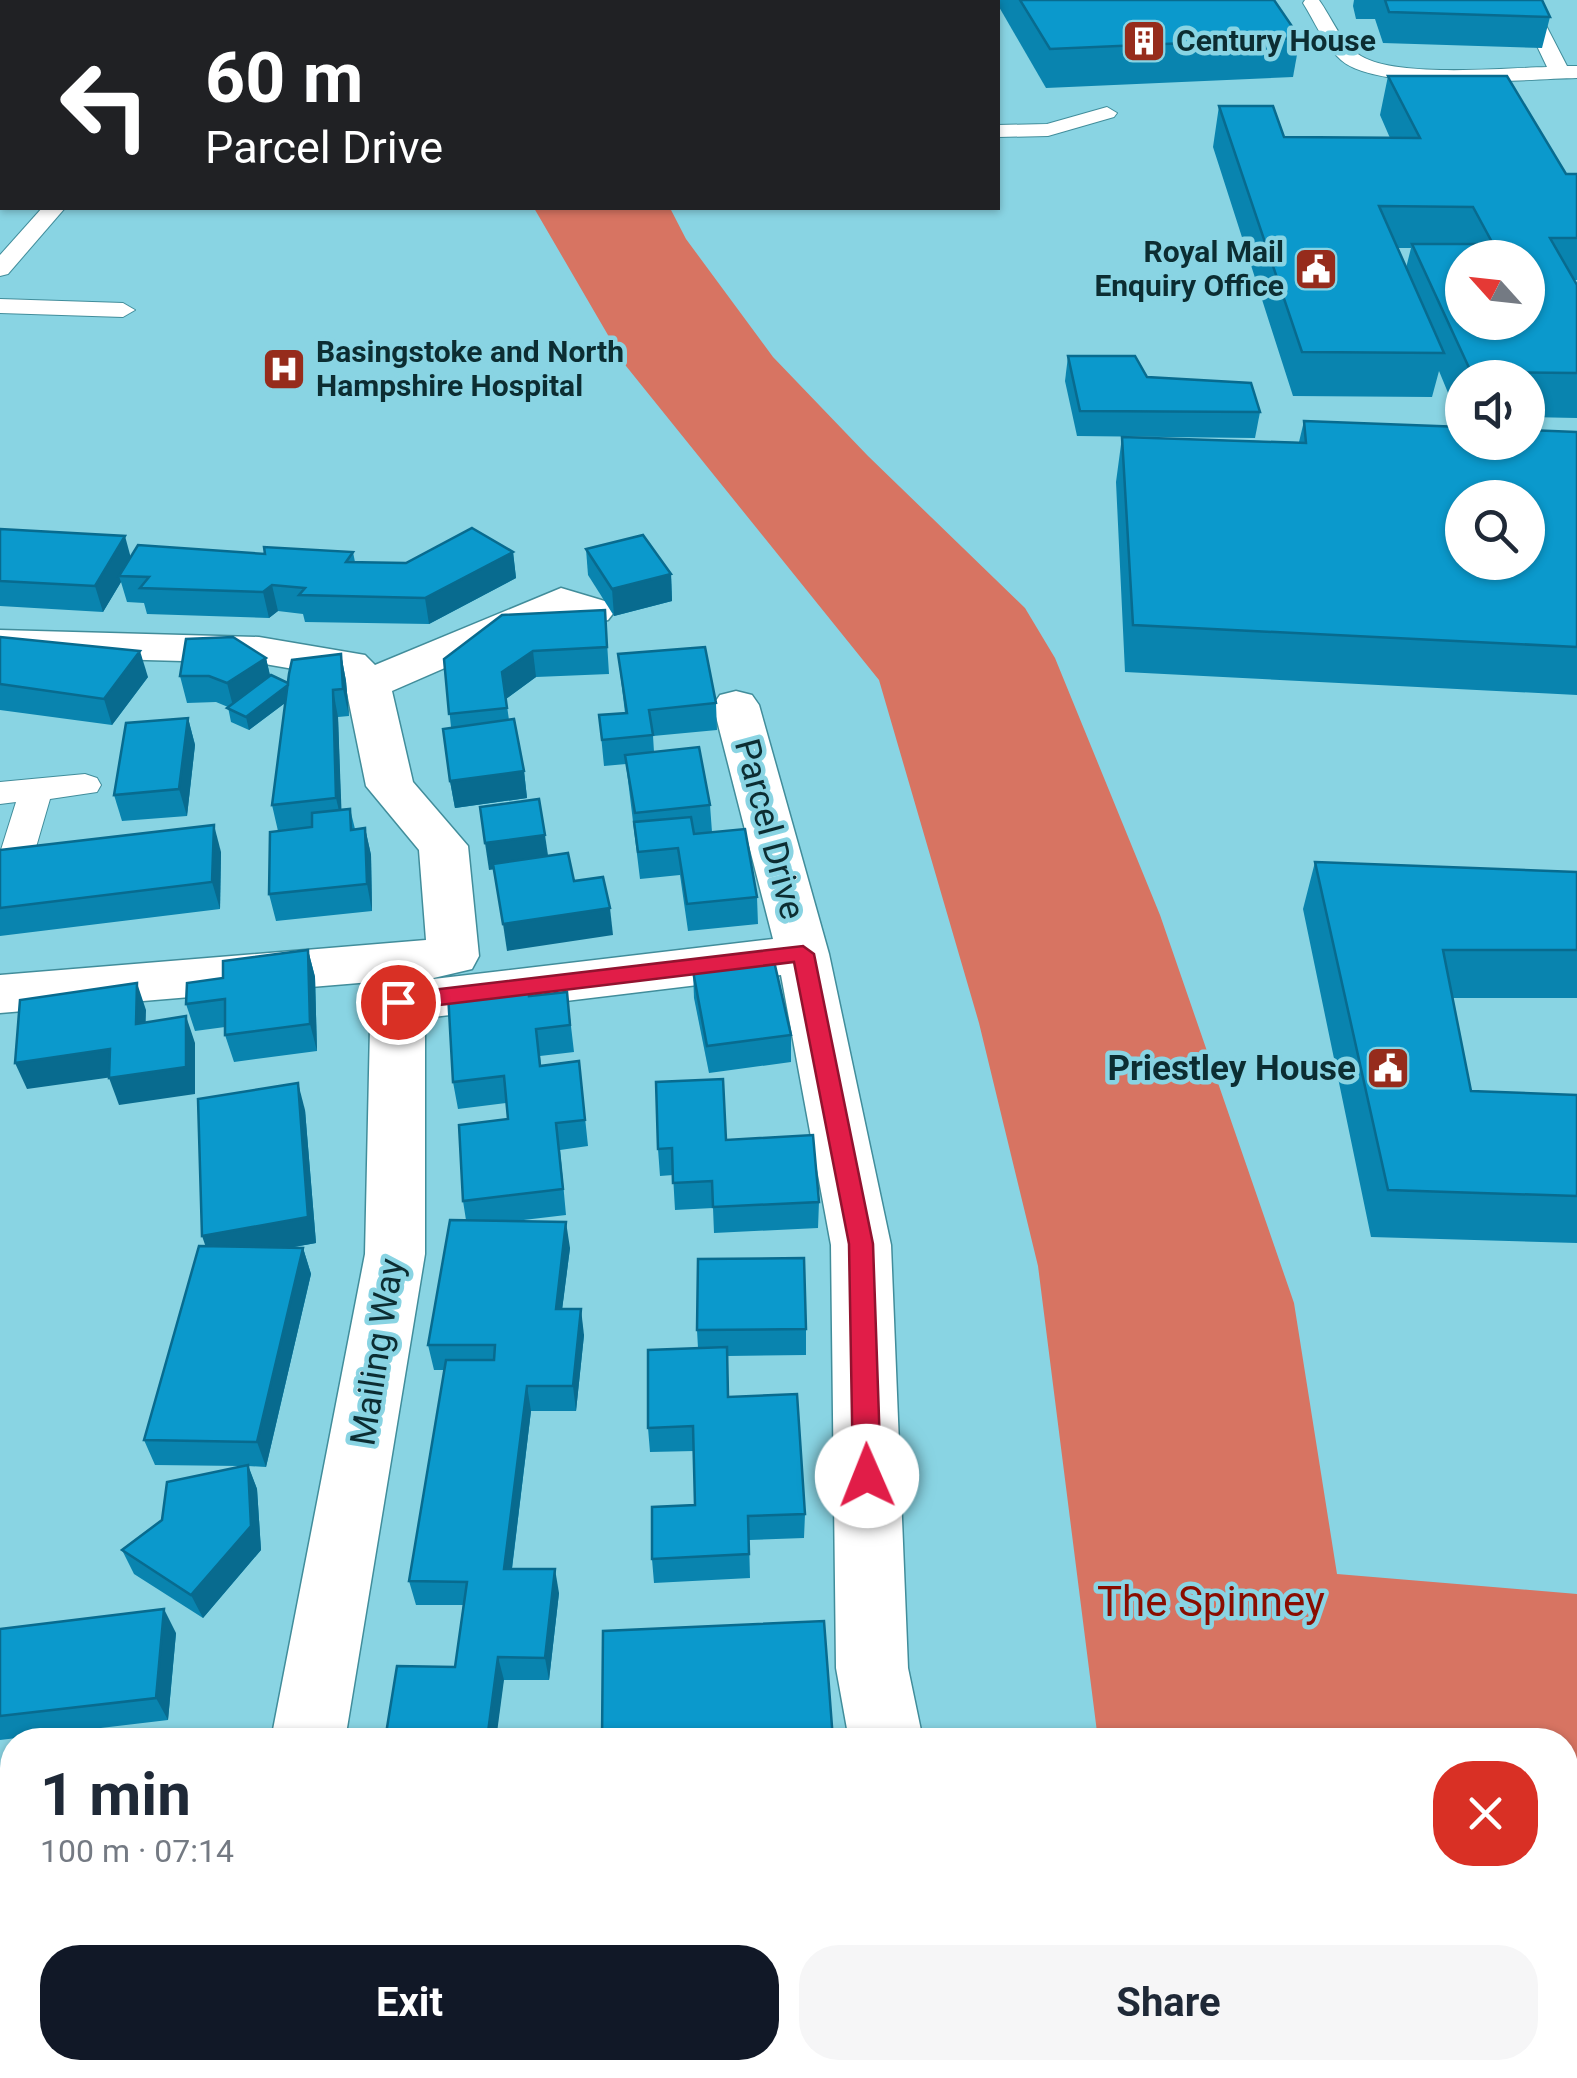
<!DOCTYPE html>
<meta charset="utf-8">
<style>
:root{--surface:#fff;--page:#f6f6f7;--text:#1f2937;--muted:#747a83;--accent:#111827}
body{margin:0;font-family:Roboto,sans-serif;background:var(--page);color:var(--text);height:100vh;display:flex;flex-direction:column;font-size:38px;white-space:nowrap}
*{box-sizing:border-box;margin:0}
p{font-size:32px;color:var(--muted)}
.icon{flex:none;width:55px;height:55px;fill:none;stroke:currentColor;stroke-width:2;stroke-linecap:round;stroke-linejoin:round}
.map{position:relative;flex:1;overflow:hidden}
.panel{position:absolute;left:0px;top:1728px;width:1578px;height:352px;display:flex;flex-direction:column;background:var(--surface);border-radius:40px 40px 0 0;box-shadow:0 2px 8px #0004}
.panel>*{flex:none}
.top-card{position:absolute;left:0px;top:0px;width:1000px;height:210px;box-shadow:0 2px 8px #0004;background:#202124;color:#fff;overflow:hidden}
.needle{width:65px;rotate:297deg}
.tools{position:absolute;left:1445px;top:240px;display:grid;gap:20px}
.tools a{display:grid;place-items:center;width:100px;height:100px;border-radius:50%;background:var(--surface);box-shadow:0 2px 8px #0004;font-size:50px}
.pin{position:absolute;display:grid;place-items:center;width:85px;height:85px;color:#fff;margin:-42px;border:5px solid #fff;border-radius:50%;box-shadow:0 2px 10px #0007}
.me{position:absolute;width:110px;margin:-55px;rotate:359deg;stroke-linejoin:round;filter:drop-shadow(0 0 8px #0008)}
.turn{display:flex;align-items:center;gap:35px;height:210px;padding:0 40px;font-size:45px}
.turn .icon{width:130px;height:130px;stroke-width:2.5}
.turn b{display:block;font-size:70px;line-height:85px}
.round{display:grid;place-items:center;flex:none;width:105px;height:105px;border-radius:40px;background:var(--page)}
.head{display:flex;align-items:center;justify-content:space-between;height:170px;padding:0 40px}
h1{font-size:60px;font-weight:700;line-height:75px}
.action{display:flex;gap:20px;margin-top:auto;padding:20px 40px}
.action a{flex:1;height:115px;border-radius:40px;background:var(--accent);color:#fff;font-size:40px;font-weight:700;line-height:115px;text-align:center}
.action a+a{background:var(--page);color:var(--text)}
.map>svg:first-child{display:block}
</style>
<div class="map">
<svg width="1577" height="2078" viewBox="0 0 1577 2078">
<rect width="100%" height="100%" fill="#89d4e3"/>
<!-- forest -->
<polygon fill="#d77462" points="534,208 670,208 686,239 773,357 868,456 1025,608 1055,658 1160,915 1294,1303 1337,1574 1577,1594 1577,2078 1140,2078 1138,2068 1565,2068 1565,1740 1098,1740 1038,1266 979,1023 879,680 626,366"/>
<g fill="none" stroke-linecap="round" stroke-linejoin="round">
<!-- lane casing -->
<g stroke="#418d9b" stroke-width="2">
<g id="lane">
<rect x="201" y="0" width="18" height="2"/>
<polygon points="566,0 584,0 585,2 567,2"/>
<polygon points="658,0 677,0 678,2 659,2"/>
<polygon points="734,0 752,0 753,2 735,2"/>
<polygon points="955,0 973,0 974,2 956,2"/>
<path d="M1305,0H1319C1332,18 1342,45 1361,56C1398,78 1503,68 1547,67L1515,0H1533L1567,66H1577V78C1527,79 1378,93 1341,60C1324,45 1315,22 1303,3Z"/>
<polygon points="1107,107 1117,113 1114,117 1048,136 998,137 998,125 1047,124"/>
<polygon points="42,208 65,208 8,274 0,276 0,255"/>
<polygon points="0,299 123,303 135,310 123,317 0,313"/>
<polygon points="85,774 97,778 101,785 97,792 50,799 18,909 12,918 0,921 0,853 16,802 0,804 0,782"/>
</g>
</g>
<!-- street casing -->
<g stroke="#418d9b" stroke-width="3">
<g id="street">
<polygon points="561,588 608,602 615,611 608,620 593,624 564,616 392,691 413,782 468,846 479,956 472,969 425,980 773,939 713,705 720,695 736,691 752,695 759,705 829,954 891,1245 908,1668 923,1740 849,1740 836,1668 831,1245 781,975 425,1018 425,1254 345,1740 271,1740 365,1254 371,982 0,1013 0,975 426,940 419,850 366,786 346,688 334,676 259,663 0,656 0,630 259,637 365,655 375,665"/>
<polygon points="12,1885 12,1963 0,1966 0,1888"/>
<polygon points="896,2068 983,2068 987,2078 900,2078"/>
</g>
</g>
<!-- lane -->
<use href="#lane" fill="#fff" fill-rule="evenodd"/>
<!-- street -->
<use href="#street" fill="#fff" fill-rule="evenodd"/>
</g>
<!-- wall -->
<g fill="#0984af" fill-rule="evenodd">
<polygon points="995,0 1274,0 1300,38 1293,77 1046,88"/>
<polygon points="1354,0 1542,0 1550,17 1542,48 1383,43 1375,19 1356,19 1353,6"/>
<path d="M1388,76L1566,174H1577V280H1574L1577,285V418L1528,417V378H1462V417H1458L1439,371L1432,397L1293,396L1213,147L1219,106L1284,137L1390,138L1380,115ZM1398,248H1411L1406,268Z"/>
<polygon points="1068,356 1147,377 1260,412 1255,438 1077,436 1065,381"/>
<polygon points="1304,421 1577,432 1577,695 1125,672 1116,482 1122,437 1299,442"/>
<polygon points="0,529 131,557 353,552 355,562 406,563 513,552 516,578 429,624 305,622 303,614 278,611 269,618 147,614 144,603 127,602 121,582 103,612 0,606"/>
<polygon points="586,549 671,574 672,601 614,616 588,575"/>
<polygon points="605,610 609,674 536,677 506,699 509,720 524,771 527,798 455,808 450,781 451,727 444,659"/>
<polygon points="0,637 148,677 112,725 0,710"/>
<polygon points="341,654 346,681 349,716 338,717 341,810 350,809 355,829 365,828 371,855 372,911 276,921 269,894 278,831 272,805 285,703 249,730 231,722 228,707 216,702 187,703 180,676 266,658 270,676 288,683"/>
<polygon points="618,654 716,703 717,730 653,736 654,752 710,805 712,832 757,897 758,924 688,931 680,875 640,879 626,764 604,766 599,715 625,713"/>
<polygon points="188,718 195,745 187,816 122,821 114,795"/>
<polygon points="0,850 221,852 220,909 0,936"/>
<polygon points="1315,862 1577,872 1577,998 1452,998 1471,1091 1577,1095 1577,1243 1371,1237 1303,909"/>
<polygon points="308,950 315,977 317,1051 234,1062 225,1035 225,1027 195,1031 186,1004 223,978"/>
<polygon points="693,971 791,1035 791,1062 709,1073 694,998"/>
<polygon points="567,992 574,1052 540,1056 541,1066 579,1061 588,1146 560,1150 566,1215 515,1221 570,1248 562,1309 584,1335 576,1411 531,1411 512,1569 559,1593 549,1680 504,1680 455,1667 463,1605 416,1605 409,1581 444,1370 434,1370 428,1345 466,1220 463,1201 508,1119 506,1103 458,1109 453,1082 530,996"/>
<polygon points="305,1110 316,1243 288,1248 303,1248 311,1274 266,1467 248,1466 257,1489 261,1550 203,1618 134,1574 122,1550 240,1466 155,1465 144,1440 205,1246"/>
<polygon points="726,1140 819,1202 818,1228 714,1233 713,1208 675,1210 673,1175 660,1176 658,1149"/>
<polygon points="806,1329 806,1355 727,1356 729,1397 805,1514 804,1538 749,1540 750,1578 654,1583 652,1559 695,1505 694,1451 650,1452 648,1428 698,1348 697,1330"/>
<polygon points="0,1629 176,1633 168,1720 0,1740"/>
</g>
<!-- shaded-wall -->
<g fill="#086b8f">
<polygon points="125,536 132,562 119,576 121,582 103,612 95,586"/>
<polygon points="513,552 516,578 429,624 425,598"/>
<polygon points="671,574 672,601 614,616 612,589"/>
<polygon points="272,585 278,611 269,618 263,592"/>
<polygon points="140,651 148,677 112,725 104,699"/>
<polygon points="533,651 536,677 506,699 502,672"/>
<polygon points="341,654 346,681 349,716 343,689"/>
<polygon points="266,658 272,684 234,710 227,683"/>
<polygon points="290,683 293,697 249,730 246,717"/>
<polygon points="333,690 338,717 342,824 336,798"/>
<polygon points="188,718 195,745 187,816 179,789"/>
<polygon points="524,771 527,798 455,808 450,781"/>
<polygon points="214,825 221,852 220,909 212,882"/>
<polygon points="365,828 371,855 372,911 367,884"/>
<polygon points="545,835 549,862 489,870 485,843"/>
<polygon points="610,908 613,935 507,951 503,924"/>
<polygon points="308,950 315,977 317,1051 310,1024"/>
<polygon points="137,983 146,1010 145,1050 136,1024"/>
<polygon points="186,1016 195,1043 195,1094 119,1105 109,1078"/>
<polygon points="110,1049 120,1076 27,1089 15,1063"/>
<polygon points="298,1083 305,1110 316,1243 211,1262 202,1236"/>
<polygon points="566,1222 570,1248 559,1334 556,1309"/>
<polygon points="303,1248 311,1274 266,1467 257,1442"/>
<polygon points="581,1309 584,1335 576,1411 573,1386"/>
<polygon points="527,1386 531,1411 509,1592 504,1569"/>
<polygon points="248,1465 257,1489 261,1550 203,1618 191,1595"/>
<polygon points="555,1569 559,1593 549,1680 545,1658"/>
<polygon points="164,1609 176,1633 168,1720 156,1698"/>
<polygon points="498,1657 504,1680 496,1740 487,1740"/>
</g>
<!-- building -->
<g fill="#0b99cc" stroke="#086b8f" stroke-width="2.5" fill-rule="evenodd">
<polygon points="865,0 930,0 931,2 865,2"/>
<polygon points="1020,0 1274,0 1300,38 1050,49"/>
<polygon points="1385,0 1542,0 1550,17 1389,12"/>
<path d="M1388,76H1507L1566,174H1577V238H1550L1577,285V373L1471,372L1412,244H1493L1473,207L1379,206L1444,353L1302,352L1219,106H1273L1284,137L1420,138ZM1462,258H1528V322H1462Z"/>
<polygon points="1068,356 1135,356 1147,377 1251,383 1260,412 1080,411"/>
<path d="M1304,421L1462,427V442H1528V430L1577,432V647L1133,625L1122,437L1306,443ZM1462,498H1528V562H1462Z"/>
<polygon points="472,528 513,552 425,598 299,595 305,588 272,585 263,592 140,588 149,577 119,576 138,545 265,554 264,547 353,552 346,562 406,563"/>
<polygon points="0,529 125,536 95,586 0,581"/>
<polygon points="643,535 671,574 612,589 586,549"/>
<polygon points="605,610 607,647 533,651 502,672 507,708 449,714 444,659 502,615"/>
<polygon points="0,637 140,651 104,699 0,684"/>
<polygon points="233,637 266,658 227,683 209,676 180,676 186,639"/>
<polygon points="705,647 716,703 649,710 653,735 602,740 599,715 627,713 618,654"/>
<polygon points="341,654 343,689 333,690 336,798 272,805 289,674 292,660"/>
<polygon points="271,675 288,683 288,685 246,717 227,708"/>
<polygon points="188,718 179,789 114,795 126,723"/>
<polygon points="514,719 524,771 450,781 443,729"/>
<polygon points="699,747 710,805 635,813 625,755"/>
<polygon points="539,799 545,835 485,843 480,807"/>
<polygon points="350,809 351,830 365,828 367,884 269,894 270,832 312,827 312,813"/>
<polygon points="691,817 694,834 745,829 757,897 687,904 678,848 638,852 634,822"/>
<polygon points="214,825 212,882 0,908 0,850"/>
<polygon points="568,853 574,881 603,877 610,908 503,924 493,864"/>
<polygon points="1315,862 1577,872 1577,950 1443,950 1471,1091 1577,1095 1577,1196 1388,1190"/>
<polygon points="308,950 310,1024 225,1035 225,999 186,1004 187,983 223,978 223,961"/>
<polygon points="774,961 791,1035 707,1046 693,971"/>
<polygon points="137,983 136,1024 186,1016 186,1067 109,1078 110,1049 15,1063 20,1000"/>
<polygon points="528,984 529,996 567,992 570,1025 536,1029 540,1066 579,1061 585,1120 556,1123 563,1189 463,1201 459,1125 508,1119 504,1076 453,1082 448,993"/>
<polygon points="723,1079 726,1140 813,1135 819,1202 713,1207 712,1181 673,1183 672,1148 658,1149 656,1082"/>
<polygon points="298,1083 308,1217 202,1236 198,1099"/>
<polygon points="450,1220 566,1222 556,1309 581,1309 573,1386 527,1386 504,1569 555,1569 545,1658 498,1657 487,1740 385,1740 397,1666 455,1667 467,1582 409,1581 446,1360 494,1360 495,1345 428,1345"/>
<polygon points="199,1246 303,1248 257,1442 144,1440"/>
<polygon points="804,1258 806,1329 697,1330 698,1259"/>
<polygon points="727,1347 728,1397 797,1394 805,1514 748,1516 749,1554 652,1559 652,1507 695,1505 693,1426 648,1428 648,1350"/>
<polygon points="248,1465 251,1526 191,1595 122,1550 162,1520 167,1482"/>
<polygon points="164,1609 156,1698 0,1716 0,1629"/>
<polygon points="824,1621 833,1740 602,1740 603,1631"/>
</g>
<!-- route -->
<polygon fill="#e11d48" stroke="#92132f" stroke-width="2.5" points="803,946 814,954 873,1244 881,1476 877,1484 867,1488 858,1484 853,1476 849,1244 794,962 398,1010 387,1002 398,994"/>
<!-- icons -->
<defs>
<g id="building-square" transform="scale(2.25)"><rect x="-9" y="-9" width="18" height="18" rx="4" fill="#962c1c" stroke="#89d4e3"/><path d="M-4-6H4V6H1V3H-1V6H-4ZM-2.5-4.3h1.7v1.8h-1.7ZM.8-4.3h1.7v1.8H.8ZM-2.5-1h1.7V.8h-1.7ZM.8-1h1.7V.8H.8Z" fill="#fff"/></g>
<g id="civic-square" transform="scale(2.25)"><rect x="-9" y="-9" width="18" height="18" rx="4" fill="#962c1c" stroke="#89d4e3"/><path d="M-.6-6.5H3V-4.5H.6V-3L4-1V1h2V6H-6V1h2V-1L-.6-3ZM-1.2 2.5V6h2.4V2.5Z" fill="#fff"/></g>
<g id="hospital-square" transform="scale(2.25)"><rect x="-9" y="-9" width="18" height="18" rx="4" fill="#962c1c" stroke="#89d4e3"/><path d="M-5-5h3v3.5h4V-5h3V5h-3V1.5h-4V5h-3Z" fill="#fff"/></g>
</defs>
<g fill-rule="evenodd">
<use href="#building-square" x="1144" y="41"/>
<use href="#civic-square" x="1316" y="269"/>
<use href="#hospital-square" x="284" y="369"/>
<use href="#civic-square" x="1388" y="1068"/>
</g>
<g text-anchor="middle" stroke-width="9" stroke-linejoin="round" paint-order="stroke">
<!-- far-poi labels -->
<g font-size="30" font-weight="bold" fill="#0c2d32" stroke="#89d4e3" text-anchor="start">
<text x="1176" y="51">Century House</text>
<text x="1284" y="262" text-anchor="end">Royal Mail<tspan x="1284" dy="34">Enquiry Office</tspan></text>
<text x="316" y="362">Basingstoke and North<tspan x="316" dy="34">Hampshire Hospital</tspan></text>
</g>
<!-- street labels -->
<g font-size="35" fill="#0c2d32" stroke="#89d4e3">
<text transform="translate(770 829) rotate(75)" y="12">Parcel Drive</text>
<text transform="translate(377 1352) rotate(-81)" y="12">Mailing Way</text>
</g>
<!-- poi labels -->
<g font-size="35" font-weight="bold" fill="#0c2d32" stroke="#89d4e3" text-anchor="end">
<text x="1356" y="1080">Priestley House</text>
</g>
<!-- near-park labels -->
<g font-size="42" fill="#8a0d00" stroke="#89d4e3">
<text x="1211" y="1616">The Spinney</text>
</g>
</g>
</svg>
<div class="tools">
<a><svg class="needle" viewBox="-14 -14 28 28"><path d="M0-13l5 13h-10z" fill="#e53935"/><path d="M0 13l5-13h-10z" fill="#747a83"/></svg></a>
<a><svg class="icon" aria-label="sound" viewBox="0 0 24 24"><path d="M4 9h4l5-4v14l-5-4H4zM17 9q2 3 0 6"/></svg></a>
<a><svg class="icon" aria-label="search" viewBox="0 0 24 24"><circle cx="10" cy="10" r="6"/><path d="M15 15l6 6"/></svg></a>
</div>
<div class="pin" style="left:398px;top:1002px;background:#d93025"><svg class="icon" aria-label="arrive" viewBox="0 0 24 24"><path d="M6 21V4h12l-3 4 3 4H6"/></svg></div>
<svg class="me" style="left:867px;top:1476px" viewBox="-20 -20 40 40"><circle r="19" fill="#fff"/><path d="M0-13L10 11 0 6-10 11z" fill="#e11d48"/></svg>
<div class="top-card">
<div class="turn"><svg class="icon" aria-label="left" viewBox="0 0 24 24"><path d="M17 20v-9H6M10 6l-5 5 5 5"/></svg><div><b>60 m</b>Parcel Drive</div></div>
</div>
<section class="panel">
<div class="head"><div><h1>1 min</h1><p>100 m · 07:14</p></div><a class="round" style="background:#d93025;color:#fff"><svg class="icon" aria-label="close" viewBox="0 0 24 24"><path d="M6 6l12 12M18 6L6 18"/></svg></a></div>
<div class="action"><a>Exit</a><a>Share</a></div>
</section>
</div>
